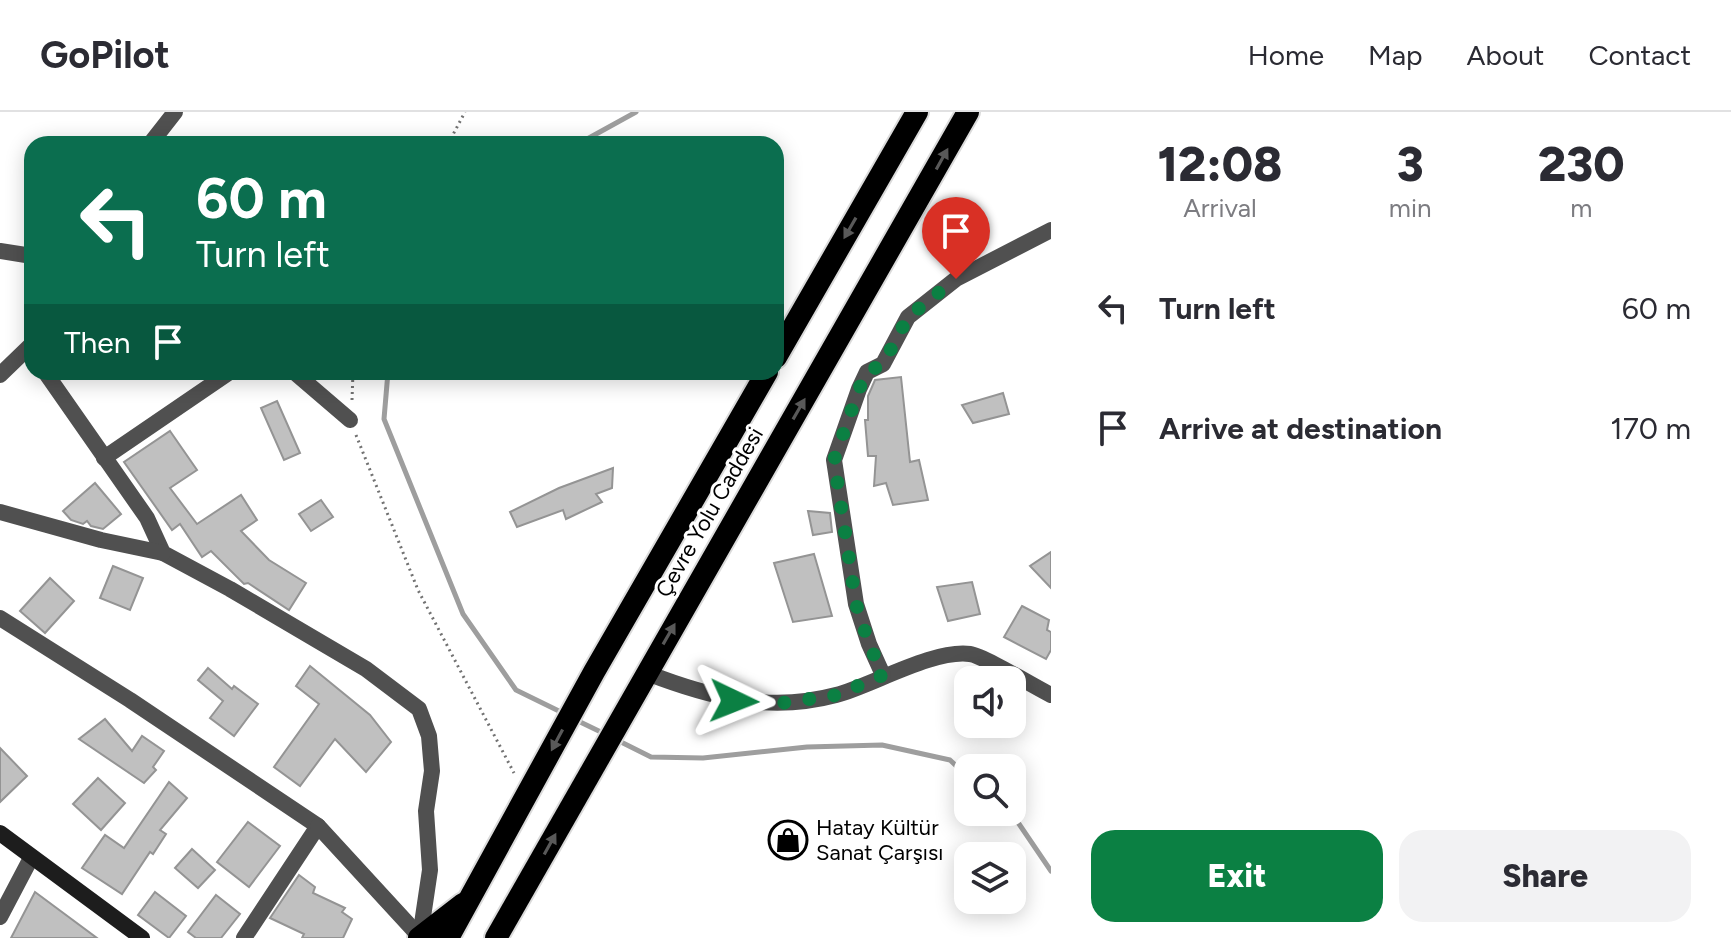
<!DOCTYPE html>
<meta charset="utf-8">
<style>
:root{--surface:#fff;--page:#f2f2f3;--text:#2b2b33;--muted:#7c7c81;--line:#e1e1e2;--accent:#0b8043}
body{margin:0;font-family:Figtree,sans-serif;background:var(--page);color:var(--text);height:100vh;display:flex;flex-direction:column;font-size:30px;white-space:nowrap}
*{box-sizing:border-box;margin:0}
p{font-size:26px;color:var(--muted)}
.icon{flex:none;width:44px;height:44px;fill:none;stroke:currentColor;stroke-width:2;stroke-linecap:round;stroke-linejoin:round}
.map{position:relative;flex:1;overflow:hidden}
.details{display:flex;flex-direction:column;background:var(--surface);width:680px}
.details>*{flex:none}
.guide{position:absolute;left:24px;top:24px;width:760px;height:244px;border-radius:24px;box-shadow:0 4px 20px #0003;background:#0b6e4f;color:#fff;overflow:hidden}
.buttons{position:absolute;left:954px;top:554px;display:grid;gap:16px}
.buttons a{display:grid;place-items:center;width:72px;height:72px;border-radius:16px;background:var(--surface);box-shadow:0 4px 20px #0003;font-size:40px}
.pin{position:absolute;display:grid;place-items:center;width:68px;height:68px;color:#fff;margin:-82px -34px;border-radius:50% 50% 50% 0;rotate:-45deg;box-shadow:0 0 8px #0007}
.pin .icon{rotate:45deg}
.me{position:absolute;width:88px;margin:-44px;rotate:92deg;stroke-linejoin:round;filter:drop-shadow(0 0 6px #0008)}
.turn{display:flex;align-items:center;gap:28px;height:168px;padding:0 40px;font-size:36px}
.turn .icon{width:104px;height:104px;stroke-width:2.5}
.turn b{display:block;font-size:56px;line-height:68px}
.then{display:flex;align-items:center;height:76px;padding:0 40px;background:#0003;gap:16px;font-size:30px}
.eta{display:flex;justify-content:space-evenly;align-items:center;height:136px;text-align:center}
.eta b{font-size:48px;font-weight:800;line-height:56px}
.cta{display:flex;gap:16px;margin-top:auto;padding:16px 40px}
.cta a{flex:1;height:92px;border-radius:24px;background:var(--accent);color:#fff;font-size:32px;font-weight:800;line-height:92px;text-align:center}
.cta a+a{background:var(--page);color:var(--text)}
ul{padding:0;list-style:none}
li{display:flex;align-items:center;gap:24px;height:120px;padding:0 40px}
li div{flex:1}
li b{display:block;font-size:30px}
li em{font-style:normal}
header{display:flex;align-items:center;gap:48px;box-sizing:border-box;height:112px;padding:0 40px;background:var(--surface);border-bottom:2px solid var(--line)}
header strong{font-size:38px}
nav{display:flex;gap:44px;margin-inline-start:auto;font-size:28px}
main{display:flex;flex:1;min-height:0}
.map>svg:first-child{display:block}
</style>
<header>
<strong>GoPilot</strong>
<nav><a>Home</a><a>Map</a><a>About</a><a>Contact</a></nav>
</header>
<main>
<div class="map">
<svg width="1051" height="826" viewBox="0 0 1051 826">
<rect width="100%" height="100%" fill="#fff"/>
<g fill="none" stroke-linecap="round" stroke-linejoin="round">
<!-- stream -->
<g stroke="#9e9e9e" stroke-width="5">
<polyline points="578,32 636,0"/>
<polyline points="388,260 384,307 463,502 516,578 565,602"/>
<polyline points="574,607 605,622"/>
<polyline points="617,628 651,645 703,646 807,635 882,633 950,648 968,665"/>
<polyline points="1007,700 1017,709 1051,759"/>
</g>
</g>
<!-- building -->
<g fill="#c0c0c0" stroke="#949494" stroke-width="2">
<polygon points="901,265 910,350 919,348 928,388 893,393 886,371 874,374 876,344 868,344 865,308 868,308 868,284 875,268"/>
<polygon points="1003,281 1009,302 973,311 962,293"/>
<polygon points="277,289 300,341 284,348 261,296"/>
<polygon points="170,319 197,358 170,376 197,412 241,383 257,408 241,419 269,448 306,471 289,498 248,471 244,472 211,439 202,445 180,412 172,418 124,350"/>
<polygon points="613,356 612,376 596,382 602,390 566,407 563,398 517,415 510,400 559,376"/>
<polygon points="95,371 121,402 103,417 91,414 87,409 83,412 71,408 63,399"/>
<polygon points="321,388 333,405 311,419 299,402"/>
<polygon points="808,399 830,401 832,420 813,423"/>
<polygon points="1051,440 1051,476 1030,454"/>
<polygon points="814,442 832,504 793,510 774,451"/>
<polygon points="113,454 143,466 130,498 100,486"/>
<polygon points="50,466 74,489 45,521 20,499"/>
<polygon points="972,470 980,502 948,509 937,475"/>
<polygon points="1022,494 1049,508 1047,518 1051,520 1051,538 1046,547 1004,525"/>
<polygon points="310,554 370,603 391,630 366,660 335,627 300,674 274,655 319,592 296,574"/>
<polygon points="208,556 232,577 234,574 258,592 234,624 210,606 223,589 198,568"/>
<polygon points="105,607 132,639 142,624 164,639 153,655 156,658 144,671 79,627"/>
<polygon points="0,636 27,664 0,690"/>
<polygon points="98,666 125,691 101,718 73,692"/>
<polygon points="169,670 187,686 160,718 166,722 153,742 150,740 122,782 82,756 105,723 124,736"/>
<polygon points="248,710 280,734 249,775 217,750"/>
<polygon points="192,737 215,758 198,776 175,756"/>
<polygon points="299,763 315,775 313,781 345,796 342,800 352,807 343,826 302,826 304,822 270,806"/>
<polygon points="35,780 97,826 11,826"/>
<polygon points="155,780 186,804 169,826 138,803"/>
<polygon points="216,783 240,802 221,826 196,826 188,820"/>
</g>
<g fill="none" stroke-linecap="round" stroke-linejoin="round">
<!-- trunk casing -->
<g stroke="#dbdbdb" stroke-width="26">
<g id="trunk">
<polyline points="776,245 917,0"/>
<polyline points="419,826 463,792"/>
<polyline points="448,826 594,560 767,260"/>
<polyline points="496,826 968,0"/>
</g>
</g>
<!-- path -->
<g stroke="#727272" stroke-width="3" stroke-dasharray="2 4" stroke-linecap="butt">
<polyline points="448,32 465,0"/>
<polyline points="352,288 353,260"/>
<polyline points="356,323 418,478 514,661"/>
</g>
<!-- minor -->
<g stroke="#505050" stroke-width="16">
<polyline points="150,32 175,0"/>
<polyline points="0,139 32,144"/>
<polyline points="45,260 147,406 163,441 230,477 366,557 419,597 429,624 432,659 426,699 430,758 420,825"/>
<polyline points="294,260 350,308"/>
<polyline points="0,263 32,232"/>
<polyline points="104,346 230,260"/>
<polyline points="0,400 101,428 163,441"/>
<polyline points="0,506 130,588 318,714 244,826"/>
<path d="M647,561C709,585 769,601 836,583C871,574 933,537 970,542C984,544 1035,575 1051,583"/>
<polyline points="883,563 869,532 856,492 834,348 859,277 867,260 883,252 908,205 956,167 1051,118"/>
<polyline points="318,714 420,825"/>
<polyline points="0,805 31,746"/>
</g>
<!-- secondary -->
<polyline stroke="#1d1d1d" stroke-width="16" points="0,721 142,826"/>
<!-- trunk -->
<use href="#trunk" stroke="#000" stroke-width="22"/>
</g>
<!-- one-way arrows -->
<defs><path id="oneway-solid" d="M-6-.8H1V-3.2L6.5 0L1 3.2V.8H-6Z" transform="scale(2)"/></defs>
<g fill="#595959">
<use href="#oneway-solid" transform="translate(942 47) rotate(-61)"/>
<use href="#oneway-solid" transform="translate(850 116) rotate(120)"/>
<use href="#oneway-solid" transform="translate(799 297) rotate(-60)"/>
<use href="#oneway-solid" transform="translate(669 522) rotate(-60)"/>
<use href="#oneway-solid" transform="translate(557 628) rotate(118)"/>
<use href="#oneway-solid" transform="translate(550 732) rotate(-61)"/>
</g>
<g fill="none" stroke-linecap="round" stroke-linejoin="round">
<!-- route -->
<polyline stroke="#0b8043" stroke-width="14" stroke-dasharray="0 25.2" points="734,589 782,591 837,583 883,563 869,532 856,492 834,348 859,277 867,260 883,252 908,205 956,167"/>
</g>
<!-- icons -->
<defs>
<g id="shop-ring" transform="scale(2)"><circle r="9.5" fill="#fff" stroke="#000" stroke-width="1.5"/><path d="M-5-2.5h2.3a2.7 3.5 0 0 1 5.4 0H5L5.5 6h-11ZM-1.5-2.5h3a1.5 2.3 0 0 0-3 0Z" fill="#000"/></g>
</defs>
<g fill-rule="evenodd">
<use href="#shop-ring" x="788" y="728"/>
</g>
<g text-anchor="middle" stroke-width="6" stroke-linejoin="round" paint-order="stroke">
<!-- street labels -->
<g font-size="22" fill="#000" stroke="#fff">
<text transform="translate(709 400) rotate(-60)" y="8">Çevre Yolu Caddesi</text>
</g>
<!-- poi labels -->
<g font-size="22" fill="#000" stroke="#fff" text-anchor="start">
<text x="816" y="723">Hatay Kültür<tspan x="816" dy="25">Sanat Çarşısı</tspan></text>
</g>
</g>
</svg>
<div class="buttons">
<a><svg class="icon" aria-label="sound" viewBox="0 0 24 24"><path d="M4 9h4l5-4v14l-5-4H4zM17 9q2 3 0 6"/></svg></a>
<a><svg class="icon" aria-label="search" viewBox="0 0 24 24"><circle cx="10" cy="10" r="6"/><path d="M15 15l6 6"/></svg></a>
<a><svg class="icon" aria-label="layers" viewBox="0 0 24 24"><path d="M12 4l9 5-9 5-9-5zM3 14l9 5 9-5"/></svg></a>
</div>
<div class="pin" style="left:956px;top:167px;background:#d93025"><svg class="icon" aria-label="arrive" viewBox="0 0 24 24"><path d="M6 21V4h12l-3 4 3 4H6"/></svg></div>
<svg class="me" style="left:734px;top:589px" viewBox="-20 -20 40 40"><path d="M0-17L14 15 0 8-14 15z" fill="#0b8043" stroke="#fff" stroke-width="4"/></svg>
<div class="guide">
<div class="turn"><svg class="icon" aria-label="left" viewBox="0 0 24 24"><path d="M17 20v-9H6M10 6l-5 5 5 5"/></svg><div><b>60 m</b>Turn left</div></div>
<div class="then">Then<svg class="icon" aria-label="arrive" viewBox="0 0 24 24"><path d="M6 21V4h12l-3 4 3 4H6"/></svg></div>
</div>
</div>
<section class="details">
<div class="eta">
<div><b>12:08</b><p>Arrival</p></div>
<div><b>3</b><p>min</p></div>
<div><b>230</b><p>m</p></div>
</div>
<ul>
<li><svg class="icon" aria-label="left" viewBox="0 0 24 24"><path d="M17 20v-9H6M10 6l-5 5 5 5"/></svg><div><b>Turn left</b></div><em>60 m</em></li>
<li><svg class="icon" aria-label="arrive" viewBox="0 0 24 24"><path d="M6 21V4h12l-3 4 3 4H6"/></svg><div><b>Arrive at destination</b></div><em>170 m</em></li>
</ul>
<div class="cta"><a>Exit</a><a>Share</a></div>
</section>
</main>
